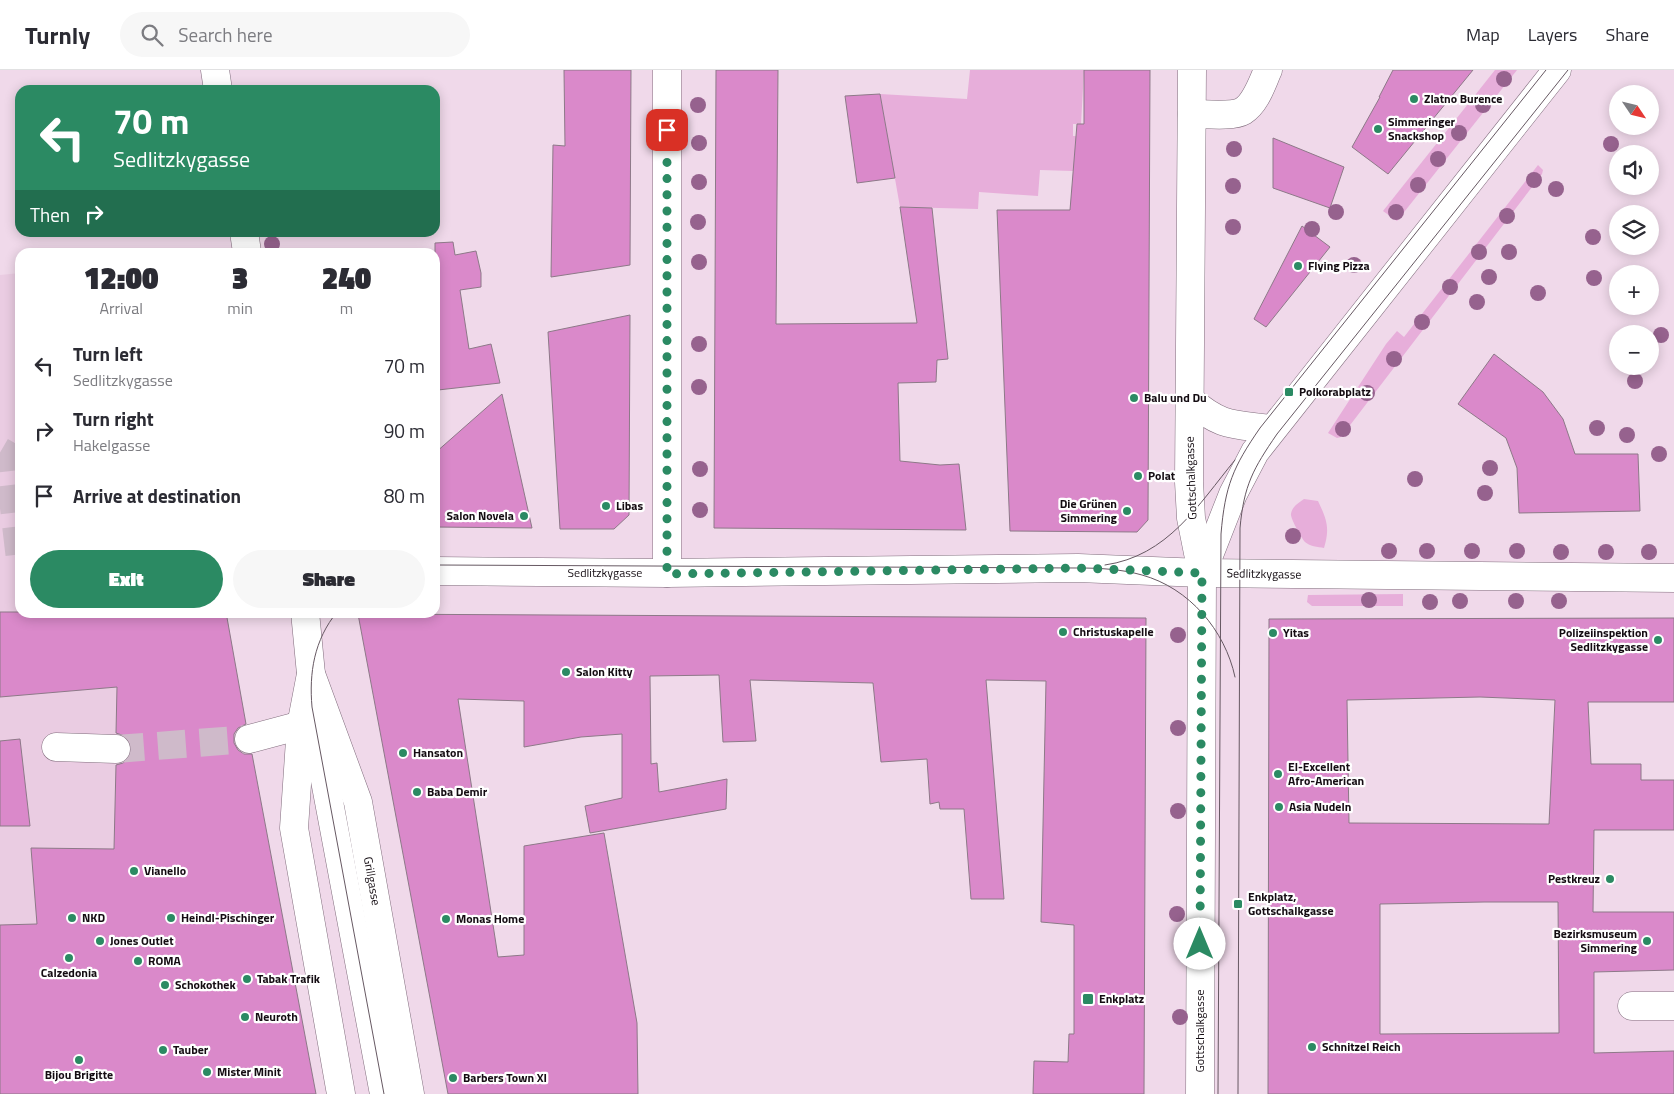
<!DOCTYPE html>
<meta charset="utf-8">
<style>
:root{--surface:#fff;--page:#f7f7f7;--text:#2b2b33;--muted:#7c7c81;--line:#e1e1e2;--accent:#2b8a63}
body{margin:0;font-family:"Titillium Web",sans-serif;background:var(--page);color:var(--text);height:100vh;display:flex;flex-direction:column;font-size:19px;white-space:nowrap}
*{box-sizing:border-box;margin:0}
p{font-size:16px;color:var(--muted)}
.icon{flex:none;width:28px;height:28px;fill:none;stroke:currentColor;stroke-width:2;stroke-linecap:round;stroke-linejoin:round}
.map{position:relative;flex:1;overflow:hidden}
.sheet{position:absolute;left:15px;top:178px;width:425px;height:370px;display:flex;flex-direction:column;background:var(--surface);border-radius:15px;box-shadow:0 2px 12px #0003}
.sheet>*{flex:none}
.hud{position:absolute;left:15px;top:15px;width:425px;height:152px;border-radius:15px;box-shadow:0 2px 12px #0003;background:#2b8a63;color:#fff;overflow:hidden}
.needle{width:32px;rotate:125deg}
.tools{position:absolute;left:1609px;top:15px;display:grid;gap:10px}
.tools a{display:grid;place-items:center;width:50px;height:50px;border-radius:50%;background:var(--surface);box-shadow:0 2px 12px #0003;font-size:25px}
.pin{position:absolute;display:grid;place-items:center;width:42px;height:42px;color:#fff;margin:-21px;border-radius:10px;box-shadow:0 2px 8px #0006}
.me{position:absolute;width:55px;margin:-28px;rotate:0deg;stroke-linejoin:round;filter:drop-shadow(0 0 4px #0008)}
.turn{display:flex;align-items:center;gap:18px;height:105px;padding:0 15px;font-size:22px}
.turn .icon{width:65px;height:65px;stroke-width:2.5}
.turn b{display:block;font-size:35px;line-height:42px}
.then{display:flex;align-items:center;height:48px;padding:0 15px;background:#0003;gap:10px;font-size:19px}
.eta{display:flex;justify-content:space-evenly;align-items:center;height:85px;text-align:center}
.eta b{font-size:30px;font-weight:800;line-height:35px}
.primary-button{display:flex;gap:10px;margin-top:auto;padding:10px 15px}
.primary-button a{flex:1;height:58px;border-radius:30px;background:var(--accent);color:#fff;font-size:20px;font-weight:800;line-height:58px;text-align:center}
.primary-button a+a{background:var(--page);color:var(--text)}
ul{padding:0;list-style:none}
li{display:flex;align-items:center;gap:15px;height:65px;padding:0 15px}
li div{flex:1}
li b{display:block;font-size:19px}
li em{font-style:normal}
header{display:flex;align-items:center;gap:30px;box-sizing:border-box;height:70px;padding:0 25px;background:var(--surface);border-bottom:1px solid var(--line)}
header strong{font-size:24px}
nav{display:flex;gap:28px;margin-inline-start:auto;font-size:18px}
.search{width:350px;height:45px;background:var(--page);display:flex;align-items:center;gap:12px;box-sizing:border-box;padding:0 18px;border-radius:28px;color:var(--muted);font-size:19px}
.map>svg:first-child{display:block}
</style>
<header>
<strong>Turnly</strong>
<div class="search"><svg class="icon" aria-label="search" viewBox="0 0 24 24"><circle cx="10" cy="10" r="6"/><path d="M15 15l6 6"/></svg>Search here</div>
<nav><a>Map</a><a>Layers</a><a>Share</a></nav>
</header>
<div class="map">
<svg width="1674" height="1024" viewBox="0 0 1674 1024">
<rect width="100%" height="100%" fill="#f0d9ea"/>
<!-- built -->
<polygon fill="#eacce2" points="20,203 20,542 236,606 316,1024 0,1024 0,205"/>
<!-- green -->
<g fill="#e7aeda">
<polygon points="970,0 1084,0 1081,54 1073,54 1073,66 1081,66 1073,101 1040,100 1038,126 979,122 978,139 900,137 880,24 967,29"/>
<polygon points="1495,0 1517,0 1397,151 1383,141"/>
<polygon points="1538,95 1543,100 1542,104 1341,367 1337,368 1328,363 1386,274 1397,261 1404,267"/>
<path d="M1304,429L1318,431C1327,450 1330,458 1324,478C1318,477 1309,476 1305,472C1302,469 1290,448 1291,444C1292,437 1298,433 1304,429Z"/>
<polygon points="1403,524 1403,536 1312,536 1307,532 1308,525"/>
</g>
<!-- building -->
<g fill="#da89ca" stroke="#8d7988" fill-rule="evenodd">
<polygon points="564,0 631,0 630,195 551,207 553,75 565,76"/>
<polygon points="716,0 778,0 776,254 917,253 900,137 932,138 948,289 937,290 936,312 898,313 900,391 940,395 959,394 966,460 714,458"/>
<polygon points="1084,0 1150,0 1148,450 1137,462 1010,461 997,140 1070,140 1077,54 1084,54"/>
<polygon points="1393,0 1473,0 1388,104 1352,77 1380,27 1379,27"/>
<polygon points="880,24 895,108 857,113 845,26"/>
<polygon points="1273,68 1344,97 1330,138 1273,118"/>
<polygon points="1302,156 1330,177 1266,257 1254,249"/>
<polygon points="453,172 455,185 476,181 481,203 481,217 460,220 469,279 491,274 500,313 438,320 435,300 435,173"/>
<polygon points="630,245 629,445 614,459 560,459 548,262"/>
<polygon points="1494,284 1543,322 1563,349 1575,384 1638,384 1640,441 1519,443 1517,398 1506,368 1458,334"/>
<polygon points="502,324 532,458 435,457 435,383"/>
<polygon points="0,542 226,542 246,654 238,658 234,664 234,673 238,680 244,684 252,684 316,1024 0,1024 0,855 37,854 31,778 114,779 116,695 123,693 129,688 132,679 130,672 125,666 116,663 117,617 0,627"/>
<polygon points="358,544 1146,548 1144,1024 1033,1024 1034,991 1068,992 1069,964 1074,964 1074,855 1041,852 1046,611 986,610 1004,829 971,829 964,739 940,739 939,732 930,734 927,689 881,692 873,613 750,610 756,671 723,672 719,605 650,606 651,694 657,693 659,722 727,709 726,739 590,763 585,736 622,728 622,664 581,667 524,677 524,631 458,629 498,887 524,885 524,776 604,763 637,953 638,1024 448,1024"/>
<path d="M1674,548V632H1588L1591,694H1641V710H1674V760H1594L1593,842H1674V900L1594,902V983L1674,981V1024H1268L1269,549ZM1480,627L1555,630L1549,754L1349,753L1347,630ZM1484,832H1558L1559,963L1380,964V834Z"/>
<polygon points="20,669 30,756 0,756 0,671"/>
</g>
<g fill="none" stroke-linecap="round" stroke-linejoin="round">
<!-- minor-tunnel -->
<g stroke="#cfbaca" stroke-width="28" stroke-dasharray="28 14" stroke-linecap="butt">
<polyline points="20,376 9,395 20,489"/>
<polyline points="116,679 249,669"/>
</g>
<!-- minor casing -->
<g stroke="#816d7d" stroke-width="29">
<g id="minor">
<polyline points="1192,0 1189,412 1191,448 1202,503 1674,508"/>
<path d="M1192,44C1205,44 1233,47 1243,41C1256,33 1262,13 1268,0"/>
<path d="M1190,330C1221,357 1233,354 1271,359"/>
<polyline points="667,503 667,0"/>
<polyline points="311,618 314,652 384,1024"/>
<polyline points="249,669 324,649"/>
<polyline points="56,677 116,679"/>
<polyline points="1632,936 1674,936"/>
</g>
</g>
<!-- major casing -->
<g stroke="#816d7d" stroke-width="29">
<g id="major">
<polyline points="215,0 218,20"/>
<polyline points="244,162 247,182"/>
<polyline points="435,501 667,503 1078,498 1202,503"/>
<polyline points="305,542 311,604 358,732 410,1024"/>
<polyline points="311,604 301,656 294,758 341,1024"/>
<polyline points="1200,1024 1202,503 1233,424 1255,382 1557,0"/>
</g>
</g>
<!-- minor -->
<use href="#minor" stroke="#fff" stroke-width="28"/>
<!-- major -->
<use href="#major" stroke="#fff" stroke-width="28"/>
<!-- tram -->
<g stroke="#665862" stroke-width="1">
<path d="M435,495L1078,498C1099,498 1121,499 1142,505C1189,518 1225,560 1235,607"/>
<path d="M1105,495C1168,486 1198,435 1235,390"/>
<path d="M337,542C314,570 309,603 312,637L384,1024"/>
<path d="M1218,1024L1221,464C1225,416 1233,397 1260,358L1546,0"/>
<path d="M1238,1024L1240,458C1244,415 1253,399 1277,364L1568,0"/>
</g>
</g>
<!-- trees -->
<g fill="#96628e">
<circle cx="1504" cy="9" r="8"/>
<circle cx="698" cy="35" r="8"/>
<circle cx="1483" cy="35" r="8"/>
<circle cx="1459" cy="63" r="8"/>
<circle cx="699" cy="73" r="8"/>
<circle cx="1611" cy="74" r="8"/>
<circle cx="1234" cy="79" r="8"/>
<circle cx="1438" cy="89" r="8"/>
<circle cx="1534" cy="110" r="8"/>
<circle cx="699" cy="112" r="8"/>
<circle cx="1418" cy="115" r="8"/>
<circle cx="1233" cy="116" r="8"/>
<circle cx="1556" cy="119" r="8"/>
<circle cx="1336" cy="142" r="8"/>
<circle cx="1396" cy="142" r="8"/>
<circle cx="1507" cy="146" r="8"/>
<circle cx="698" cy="152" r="8"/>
<circle cx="1233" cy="157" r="8"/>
<circle cx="1312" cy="159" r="8"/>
<circle cx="1593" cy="167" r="8"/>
<circle cx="272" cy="174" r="8"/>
<circle cx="1479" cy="182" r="8"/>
<circle cx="1509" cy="182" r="8"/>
<circle cx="699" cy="192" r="8"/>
<circle cx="1354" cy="195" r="8"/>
<circle cx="1489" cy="207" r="8"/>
<circle cx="1594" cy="208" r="8"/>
<circle cx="1450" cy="217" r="8"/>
<circle cx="1538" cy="223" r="8"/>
<circle cx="1477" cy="232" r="8"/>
<circle cx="1422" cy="252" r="8"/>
<circle cx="1661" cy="265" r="8"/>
<circle cx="699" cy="274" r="8"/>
<circle cx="1394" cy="289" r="8"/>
<circle cx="1635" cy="311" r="8"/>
<circle cx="699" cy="317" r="8"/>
<circle cx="1367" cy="323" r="8"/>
<circle cx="1597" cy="358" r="8"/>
<circle cx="1343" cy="359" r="8"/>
<circle cx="1627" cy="365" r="8"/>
<circle cx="1659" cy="384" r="8"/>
<circle cx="1490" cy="398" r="8"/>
<circle cx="700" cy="399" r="8"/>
<circle cx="1415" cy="409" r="8"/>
<circle cx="1485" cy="423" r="8"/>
<circle cx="700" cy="440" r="8"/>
<circle cx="1293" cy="466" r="8"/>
<circle cx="1389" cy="481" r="8"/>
<circle cx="1427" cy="481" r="8"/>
<circle cx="1472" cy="481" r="8"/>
<circle cx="1517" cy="481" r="8"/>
<circle cx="1561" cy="482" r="8"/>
<circle cx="1606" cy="482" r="8"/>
<circle cx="1649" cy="482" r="8"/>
<circle cx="1369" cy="530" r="8"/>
<circle cx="1460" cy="531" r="8"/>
<circle cx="1516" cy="531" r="8"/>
<circle cx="1559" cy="531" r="8"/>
<circle cx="1430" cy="532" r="8"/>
<circle cx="1178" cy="565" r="8"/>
<circle cx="1178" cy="658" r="8"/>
<circle cx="1178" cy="741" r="8"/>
<circle cx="1177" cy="844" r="8"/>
<circle cx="1180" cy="947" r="8"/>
</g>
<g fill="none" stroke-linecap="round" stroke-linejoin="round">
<!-- route -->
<polyline stroke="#2b8a63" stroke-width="9" stroke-dasharray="0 16.2" points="667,60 667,504 1078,498 1202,503 1200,874"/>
</g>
<!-- markers -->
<g fill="#2b8a63" stroke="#fff" stroke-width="2">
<circle cx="1414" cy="29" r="5"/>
<circle cx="1378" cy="59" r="5"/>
<circle cx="1298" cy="196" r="5"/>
<rect x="1284" y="317" width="10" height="10" rx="2.5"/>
<circle cx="1134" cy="328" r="5"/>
<circle cx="1138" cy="406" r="5"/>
<circle cx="606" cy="436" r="5"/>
<circle cx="1127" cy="441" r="5"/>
<circle cx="524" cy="446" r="5"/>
<circle cx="1063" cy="562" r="5"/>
<circle cx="1273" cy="563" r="5"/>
<circle cx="1658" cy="570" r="5"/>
<circle cx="566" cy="602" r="5"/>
<circle cx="403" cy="683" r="5"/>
<circle cx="1278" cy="704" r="5"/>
<circle cx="417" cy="722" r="5"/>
<circle cx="1279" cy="737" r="5"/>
<circle cx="134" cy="801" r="5"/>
<circle cx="1610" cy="809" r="5"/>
<rect x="1233" y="829" width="10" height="10" rx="2.5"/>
<circle cx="72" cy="848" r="5"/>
<circle cx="171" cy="848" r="5"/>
<circle cx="446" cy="849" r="5"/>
<circle cx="100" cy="871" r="5"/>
<circle cx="1647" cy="871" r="5"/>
<circle cx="69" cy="888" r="5"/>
<circle cx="138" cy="891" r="5"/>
<circle cx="247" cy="909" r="5"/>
<circle cx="165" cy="915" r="5"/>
<rect x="1082" y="923" width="12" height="12" rx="2.5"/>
<circle cx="245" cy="947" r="5"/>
<circle cx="1312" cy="977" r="5"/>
<circle cx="163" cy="980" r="5"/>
<circle cx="79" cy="990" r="5"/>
<circle cx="207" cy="1002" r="5"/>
<circle cx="453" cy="1008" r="5"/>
</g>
<g text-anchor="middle" stroke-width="4.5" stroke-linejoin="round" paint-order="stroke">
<!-- poi labels -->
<g font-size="12" font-weight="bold" fill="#140c12" stroke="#fff" text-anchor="start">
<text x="1424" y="33">Zlatno Burence</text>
<text x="1388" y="56">Simmeringer<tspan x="1388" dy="14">Snackshop</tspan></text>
<text x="1308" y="200">Flying Pizza</text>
<text x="1299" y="326">Polkorabplatz</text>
<text x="1144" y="332">Balu und Du</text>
<text x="1148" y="410">Polat</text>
<text x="1117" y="438" text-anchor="end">Die Grünen<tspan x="1117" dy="14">Simmering</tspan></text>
<text x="616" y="440">Libas</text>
<text x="514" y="450" text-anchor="end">Salon Novela</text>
<text x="1073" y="566">Christuskapelle</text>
<text x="1283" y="567">Yitas</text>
<text x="1648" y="567" text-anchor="end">Polizeiinspektion<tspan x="1648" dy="14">Sedlitzkygasse</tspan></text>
<text x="576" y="606">Salon Kitty</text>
<text x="413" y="687">Hansaton</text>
<text x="1288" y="701">El-Excellent<tspan x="1288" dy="14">Afro-American</tspan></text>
<text x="427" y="726">Baba Demir</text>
<text x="1289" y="741">Asia Nudeln</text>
<text x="144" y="805">Vianello</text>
<text x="1600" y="813" text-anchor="end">Pestkreuz</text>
<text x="1248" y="831">Enkplatz,<tspan x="1248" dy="14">Gottschalkgasse</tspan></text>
<text x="82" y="852">NKD</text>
<text x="181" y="852">Heindl-Pischinger</text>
<text x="456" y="853">Monas Home</text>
<text x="1637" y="868" text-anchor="end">Bezirksmuseum<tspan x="1637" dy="14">Simmering</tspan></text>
<text x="110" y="875">Jones Outlet</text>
<text x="148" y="895">ROMA</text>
<text x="69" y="907" text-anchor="middle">Calzedonia</text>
<text x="257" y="913">Tabak Trafik</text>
<text x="175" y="919">Schokothek</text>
<text x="1099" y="933">Enkplatz</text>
<text x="255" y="951">Neuroth</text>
<text x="1322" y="981">Schnitzel Reich</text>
<text x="173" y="984">Tauber</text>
<text x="217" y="1006">Mister Minit</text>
<text x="79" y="1009" text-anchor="middle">Bijou Brigitte</text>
<text x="463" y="1012">Barbers Town XI</text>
</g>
<!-- street labels -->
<g font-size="12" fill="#140c12" stroke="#fff">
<text transform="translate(1191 408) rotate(-92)" y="4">Gottschalkgasse</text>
<text x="605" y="507">Sedlitzkygasse</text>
<text transform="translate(1264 504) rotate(1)" y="4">Sedlitzkygasse</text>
<text transform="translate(372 811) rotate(80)" y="4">Grillgasse</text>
<text transform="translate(1200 961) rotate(-90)" y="4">Gottschalkgasse</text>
</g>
</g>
</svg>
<div class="tools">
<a><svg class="needle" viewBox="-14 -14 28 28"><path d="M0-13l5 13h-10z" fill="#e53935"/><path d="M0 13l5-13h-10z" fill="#7c7c81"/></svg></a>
<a><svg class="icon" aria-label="sound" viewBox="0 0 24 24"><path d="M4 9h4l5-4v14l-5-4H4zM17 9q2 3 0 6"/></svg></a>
<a><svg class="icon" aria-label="layers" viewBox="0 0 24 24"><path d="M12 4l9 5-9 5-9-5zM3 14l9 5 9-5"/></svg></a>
<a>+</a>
<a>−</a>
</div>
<div class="pin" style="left:667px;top:60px;background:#d93025"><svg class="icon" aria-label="arrive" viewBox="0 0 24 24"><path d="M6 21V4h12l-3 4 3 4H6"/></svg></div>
<svg class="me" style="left:1200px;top:874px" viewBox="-20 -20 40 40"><circle r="19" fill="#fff"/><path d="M0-13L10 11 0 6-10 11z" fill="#2b8a63"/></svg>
<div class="hud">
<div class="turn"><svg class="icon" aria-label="left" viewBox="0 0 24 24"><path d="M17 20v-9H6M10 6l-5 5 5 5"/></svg><div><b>70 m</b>Sedlitzkygasse</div></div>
<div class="then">Then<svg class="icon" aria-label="right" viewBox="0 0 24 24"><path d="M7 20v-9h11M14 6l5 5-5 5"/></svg></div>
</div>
<section class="sheet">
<div class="eta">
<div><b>12:00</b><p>Arrival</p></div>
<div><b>3</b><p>min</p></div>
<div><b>240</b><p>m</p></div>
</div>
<ul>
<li><svg class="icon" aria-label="left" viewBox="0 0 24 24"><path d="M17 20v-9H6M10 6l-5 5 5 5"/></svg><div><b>Turn left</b><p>Sedlitzkygasse</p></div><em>70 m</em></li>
<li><svg class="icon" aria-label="right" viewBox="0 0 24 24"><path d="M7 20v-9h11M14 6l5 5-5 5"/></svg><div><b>Turn right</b><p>Hakelgasse</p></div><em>90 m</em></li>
<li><svg class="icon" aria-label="arrive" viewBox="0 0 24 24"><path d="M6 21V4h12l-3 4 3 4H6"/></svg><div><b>Arrive at destination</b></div><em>80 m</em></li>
</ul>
<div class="primary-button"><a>Exit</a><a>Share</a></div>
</section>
</div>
